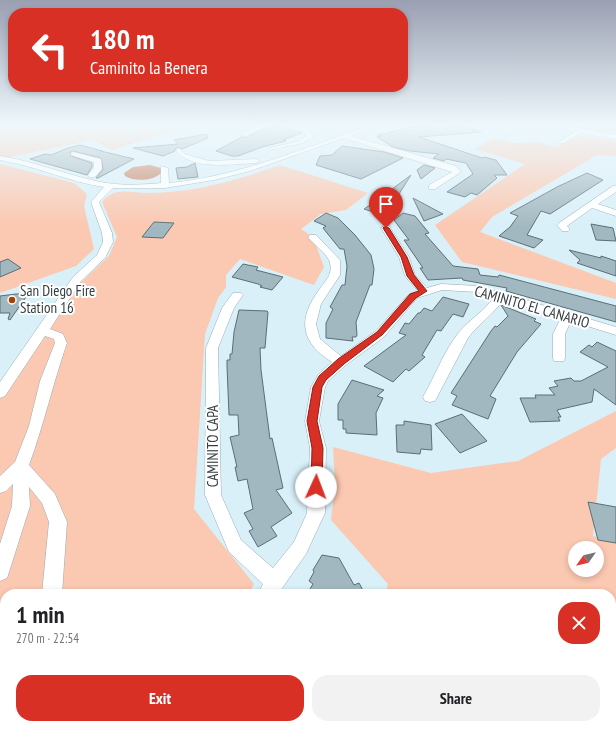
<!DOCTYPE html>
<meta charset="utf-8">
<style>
:root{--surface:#fff;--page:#f2f2f2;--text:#202124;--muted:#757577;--accent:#d93025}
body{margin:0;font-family:"PT Sans Narrow",sans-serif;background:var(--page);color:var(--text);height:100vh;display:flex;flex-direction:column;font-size:15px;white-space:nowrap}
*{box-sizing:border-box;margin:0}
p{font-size:13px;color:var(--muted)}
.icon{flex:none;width:22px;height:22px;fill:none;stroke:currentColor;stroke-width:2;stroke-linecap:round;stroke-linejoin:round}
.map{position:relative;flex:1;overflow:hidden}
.panel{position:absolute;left:0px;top:589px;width:616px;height:140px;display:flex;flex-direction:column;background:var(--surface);border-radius:16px 16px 0 0;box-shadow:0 2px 6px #0003}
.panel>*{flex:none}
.guide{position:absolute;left:8px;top:8px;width:400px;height:84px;border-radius:16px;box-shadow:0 2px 6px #0003;background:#d93025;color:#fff;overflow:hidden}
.needle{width:26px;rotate:236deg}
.buttons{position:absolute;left:568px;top:541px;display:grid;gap:8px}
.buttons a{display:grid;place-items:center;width:36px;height:36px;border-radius:50%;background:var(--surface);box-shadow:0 2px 6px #0003;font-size:20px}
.pin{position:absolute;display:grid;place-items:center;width:34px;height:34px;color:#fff;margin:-41px -17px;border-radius:50% 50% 50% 0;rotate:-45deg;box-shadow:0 0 4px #0007}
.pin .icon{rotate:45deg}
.me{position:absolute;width:44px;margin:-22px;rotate:2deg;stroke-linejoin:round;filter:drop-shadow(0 0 3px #0008)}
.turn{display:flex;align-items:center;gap:14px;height:84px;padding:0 16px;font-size:18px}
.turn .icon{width:52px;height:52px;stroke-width:2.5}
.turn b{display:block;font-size:28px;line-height:34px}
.round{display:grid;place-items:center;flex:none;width:42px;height:42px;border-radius:16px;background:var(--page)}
.headline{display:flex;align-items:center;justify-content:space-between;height:68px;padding:0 16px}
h1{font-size:24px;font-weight:600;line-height:30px}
.primary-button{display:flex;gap:8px;margin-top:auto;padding:8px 16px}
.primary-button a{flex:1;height:46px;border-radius:16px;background:var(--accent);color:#fff;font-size:16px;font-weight:600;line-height:46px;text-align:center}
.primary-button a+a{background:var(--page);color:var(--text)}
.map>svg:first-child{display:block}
</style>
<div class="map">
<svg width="616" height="729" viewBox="0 0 616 729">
<rect width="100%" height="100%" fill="#d9f0f9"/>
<!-- green -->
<g fill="#fbc8b1" fill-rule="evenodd">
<polygon points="0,125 200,125 180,128 112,150 93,140 0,159"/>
<polygon points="587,125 597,125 596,126 616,125 616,133 583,128"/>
<polygon points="579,135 616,141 616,156 597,155 492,217 480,232 616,283 616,299 462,262 435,225 525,164 475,149 494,138 515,143 537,142 556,147"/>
<polygon points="0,164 74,183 87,194 84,206 94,249 76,266 0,293"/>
<path d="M280,165L368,193L346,210L321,214L301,229L313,237L324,267L314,285L240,259L226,275V287L218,298L205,334L194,509L254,584L249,594H5V724H201L199,729H0V397L76,287L109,256L117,237L102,202C115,186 130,193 148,193C196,192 235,181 280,165Z"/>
<path d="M616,411V448L601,459L593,536L616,543V729H343L345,724H611V594H385L388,584L331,520L335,484L333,447L431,473L518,461ZM575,548H597V570H575Z"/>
</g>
<!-- water -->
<path fill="#c58061" d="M150,165L161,168L162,173C151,181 136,182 125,176L124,173L133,167Z"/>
<!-- building -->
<g fill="#a2b8c0" stroke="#5a6e75">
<polygon points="420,125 460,125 481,132 419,137 482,158 484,157 496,160 507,175 494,175 497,178 477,195 471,193 465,197 447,192 473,174 466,163 446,159 444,161 433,158 439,154 410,151 393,147 377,137 381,136 378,135"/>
<polygon points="279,126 302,133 283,140 286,141 262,147 238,156 232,156 216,151 242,137 247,137 261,130"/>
<polygon points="207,134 208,138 182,149 178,147 175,149 175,151 163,156 133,148 178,144 174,140"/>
<polygon points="80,145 102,151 101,151 134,159 98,178 96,178 103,169 101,158 73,151 70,152 71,156 92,163 92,167 87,175 30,159 45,154 51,155 68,148"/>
<polygon points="342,146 384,152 403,158 361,179 316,165 320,156 332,155"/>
<polygon points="195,163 198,177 178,179 176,168 187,167"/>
<polygon points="424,165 435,168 421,179 417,170"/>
<polygon points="587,173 603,180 550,214 541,211 527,235 543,240 534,248 499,236 510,227 518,216 510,213 557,187"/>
<polygon points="411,175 385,216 364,209 376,201"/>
<polygon points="413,198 443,214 424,221"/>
<polygon points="326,213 338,218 355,235 371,255 374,269 372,285 370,285 356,322 357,335 356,337 352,337 353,341 326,338 326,323 333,309 330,307 342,285 345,285 347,266 344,249 340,249 323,228 326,226 314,221"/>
<polygon points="403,213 415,216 429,233 425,234 453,266 478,269 480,275 498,277 499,275 616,306 616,322 506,291 507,288 463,280 462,278 428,280 420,268 423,268 404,240 409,240 394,220"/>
<polygon points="154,222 174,223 163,238 142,237"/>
<polygon points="591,224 613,228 616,241 596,240"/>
<polygon points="569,250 601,258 601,256 616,261 616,276 577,263 580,260"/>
<polygon points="8,259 21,268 0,277 0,262"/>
<polygon points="243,264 258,267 256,270 283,277 272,290 260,287 262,286 258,284 232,277"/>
<polygon points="16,294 28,294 10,320 8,319 10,313 0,313 0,296"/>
<polygon points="443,297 469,304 463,317 453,314 441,331 437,330 422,355 425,357 409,371 406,369 393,382 364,366 406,335 399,333 405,323 409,324 418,313 420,313 424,308 432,311"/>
<polygon points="501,305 536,319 534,321 541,324 517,352 490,396 496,399 488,419 452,405 457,396 451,393 491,331 495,326 497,327 508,316"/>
<polygon points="239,310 267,311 268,312 265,348 260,348 261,370 270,439 272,438 283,488 276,490 292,513 271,527 277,536 258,547 249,531 253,529 244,513 253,509 247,479 238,481 235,467 237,467 230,437 239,435 238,415 229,415 227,366 227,360 230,360 230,354 232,354 234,332"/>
<polygon points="597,342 616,351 616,405 594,389 592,402 557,410 561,417 558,417 560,421 530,422 520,398 536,398 535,395 555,395 549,388 558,386 554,381 571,378 574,381 581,381 608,367 580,352 589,345 592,347"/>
<polygon points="352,380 384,390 377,396 383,398 376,413 377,435 346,433 346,429 343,429 343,420 338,420 338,404"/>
<polygon points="462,414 487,441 460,453 435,424"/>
<polygon points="404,421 431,425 432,450 421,449 420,454 397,452 396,425 404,425"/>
<polygon points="588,502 616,507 616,543 598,540"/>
<polygon points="322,555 339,558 354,585 359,583 365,594 307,594 313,584 309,581 314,572 313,570"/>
</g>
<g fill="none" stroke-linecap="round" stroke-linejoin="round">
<!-- minor-tunnel -->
<polyline stroke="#b8ccd4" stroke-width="7" stroke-dasharray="7 3.5" stroke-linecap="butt" points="439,125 448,132"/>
<!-- minor casing -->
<g stroke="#97adb5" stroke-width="1">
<g id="minor">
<polygon points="262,125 278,125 260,129 246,136 241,135 256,126"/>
<polygon points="281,125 291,125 309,129 313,137 303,143 270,150 270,148 299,141 306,136 304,131"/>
<path d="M373,125H381L351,136L456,166L461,172L435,189H429V185L452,172L344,138L250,171L214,180L165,188H113L99,202L112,233L113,242L105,258L81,281L50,329L63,334L67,343C53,383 44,424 29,465L55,494L67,522L62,594H42L49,522L42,503L29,487L30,506L9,572L7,578L0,581V544L12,506L13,484L6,491L0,493V476L15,462L29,426L40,381L55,343L54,339L45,336L5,396L0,398V382L73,277L97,255L103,242L102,233L91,202L104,187C69,182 36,166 0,160V156C33,161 63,174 96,181C117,186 140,185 161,183V166L168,168L169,183C239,177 307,146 373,125Z"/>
<polygon points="578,130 583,131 564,143 560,143 560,141"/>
<path d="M179,148L185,154L209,161L256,159L260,161L256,163C233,164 191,171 176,150Z"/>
<polygon points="73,152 101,159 102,169 95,177 89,177 88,175 94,168 94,162 71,155 71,153"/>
<polygon points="613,186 616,186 616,192 598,204 616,210 616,216 592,208 567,226 570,229 568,231 562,231 557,225 559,223"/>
<path d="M386,225L389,226L409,257L415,275L427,288L441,284L478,286L616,327V335L571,321L565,334V358L564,361H554L553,358V334L561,318L503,300C493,315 478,324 468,338L435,401L430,402L425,401L423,397C435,376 444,351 459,332C470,319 484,312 494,297L477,292L442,290L417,298L384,337L346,365L328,381L325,387L319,421L326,448L325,513L306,554L278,594H258L263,584L229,552L205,495L206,348L222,308L233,293H241L243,295L234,308L218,348L221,495L241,540L273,568L294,542L307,513L310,448L305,421L311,387L318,375L332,362C301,343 297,320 319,290C325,281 333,275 330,263C328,254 314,245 308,237L310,235H316L340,260V275L321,304L316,324L320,339L341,356L376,331L409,294L418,291L405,276L399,257L381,228Z"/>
<polygon points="20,724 45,724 43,729 18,729"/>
<polygon points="204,724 228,724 227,729 203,729"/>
</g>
</g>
<!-- major casing -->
<g stroke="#97adb5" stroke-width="1">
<polygon id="major" points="551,125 563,125 616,135 616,139 574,132"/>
</g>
<!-- minor -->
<use href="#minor" fill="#fff" fill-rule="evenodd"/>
<!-- major -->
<use href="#major" fill="#fff" fill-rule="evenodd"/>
</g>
<!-- sky -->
<linearGradient id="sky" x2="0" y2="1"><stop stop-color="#9a9fb2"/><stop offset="0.55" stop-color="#eef8fc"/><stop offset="1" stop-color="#eef8fc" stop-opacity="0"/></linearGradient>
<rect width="616" height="227" fill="url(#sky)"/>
<!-- route -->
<polygon fill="#d93025" stroke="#8d1f18" points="384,227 389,228 407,257 414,275 427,291 416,298 382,335 344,364 326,380 322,387 317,421 323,448 322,487 320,491 316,492 312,491 311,487 312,448 307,421 313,387 319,376 338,359 377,332 410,294 419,291 407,276 401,257 383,228"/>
<!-- markers -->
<circle fill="#a44200" stroke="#fff" stroke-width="1.5" cx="12" cy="300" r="4"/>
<g text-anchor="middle" stroke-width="4" stroke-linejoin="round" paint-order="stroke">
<!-- poi labels -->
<g font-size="15" fill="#343d40" stroke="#fff" text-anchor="start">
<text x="20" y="296">San Diego Fire<tspan x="20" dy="17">Station 16</tspan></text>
</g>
<!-- street labels -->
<g font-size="15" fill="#343d40" stroke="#fff">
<text transform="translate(532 307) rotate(16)" y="5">CAMINITO EL CANARIO</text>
<text transform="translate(213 446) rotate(-90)" y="5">CAMINITO CAPA</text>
</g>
</g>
</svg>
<div class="buttons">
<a><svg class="needle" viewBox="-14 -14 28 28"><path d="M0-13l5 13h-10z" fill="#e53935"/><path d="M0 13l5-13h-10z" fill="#757577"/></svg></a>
</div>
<div class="pin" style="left:386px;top:228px;background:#d93025"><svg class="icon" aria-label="arrive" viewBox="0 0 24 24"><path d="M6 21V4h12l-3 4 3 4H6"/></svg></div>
<svg class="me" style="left:316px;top:487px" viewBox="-20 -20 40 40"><circle r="19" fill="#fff"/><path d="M0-13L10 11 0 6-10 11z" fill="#d93025"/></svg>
<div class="guide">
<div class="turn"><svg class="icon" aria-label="left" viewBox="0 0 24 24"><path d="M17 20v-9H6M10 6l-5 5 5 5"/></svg><div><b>180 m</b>Caminito la Benera</div></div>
</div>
<section class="panel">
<div class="headline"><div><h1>1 min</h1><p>270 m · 22:54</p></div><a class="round" style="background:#d93025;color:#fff"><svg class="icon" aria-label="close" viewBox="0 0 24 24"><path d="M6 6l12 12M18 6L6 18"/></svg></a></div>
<div class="primary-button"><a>Exit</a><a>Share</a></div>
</section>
</div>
